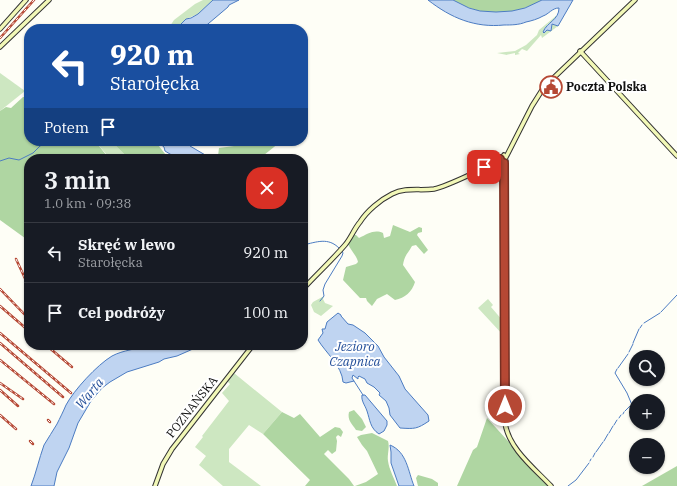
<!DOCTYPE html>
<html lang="pl">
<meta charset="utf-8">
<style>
:root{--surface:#171b24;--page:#242831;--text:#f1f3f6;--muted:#9ea1a6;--line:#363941}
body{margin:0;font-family:"IBM Plex Serif",serif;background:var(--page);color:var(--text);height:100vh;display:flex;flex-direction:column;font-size:15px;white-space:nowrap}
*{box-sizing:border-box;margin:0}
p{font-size:13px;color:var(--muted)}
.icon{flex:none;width:22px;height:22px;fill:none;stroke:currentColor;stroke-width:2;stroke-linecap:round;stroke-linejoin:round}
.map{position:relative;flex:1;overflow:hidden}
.panel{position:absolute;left:24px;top:154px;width:284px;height:196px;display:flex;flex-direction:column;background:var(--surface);border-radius:16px;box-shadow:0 1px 3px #0004}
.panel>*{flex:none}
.guide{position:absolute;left:24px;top:24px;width:284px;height:122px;border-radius:16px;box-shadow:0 1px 3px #0004;background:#1a4fa0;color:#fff;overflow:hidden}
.controls{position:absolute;left:629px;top:350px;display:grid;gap:8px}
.controls a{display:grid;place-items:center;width:36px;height:36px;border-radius:50%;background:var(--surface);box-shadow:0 1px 3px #0004;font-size:20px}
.pin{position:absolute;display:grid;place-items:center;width:34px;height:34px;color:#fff;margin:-17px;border-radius:8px;box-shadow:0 2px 6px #0006}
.me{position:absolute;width:44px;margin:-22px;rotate:0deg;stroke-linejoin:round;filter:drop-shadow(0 0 3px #0008)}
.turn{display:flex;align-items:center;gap:14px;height:84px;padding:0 20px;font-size:18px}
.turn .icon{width:52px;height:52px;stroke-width:2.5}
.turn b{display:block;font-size:28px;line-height:34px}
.then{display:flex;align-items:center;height:38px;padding:0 20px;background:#0003;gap:8px;font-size:15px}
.round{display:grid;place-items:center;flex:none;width:42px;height:42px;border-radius:16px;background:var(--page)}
.head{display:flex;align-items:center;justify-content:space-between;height:68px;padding:0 20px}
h1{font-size:24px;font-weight:600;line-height:30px}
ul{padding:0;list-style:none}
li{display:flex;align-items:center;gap:12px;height:60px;padding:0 20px;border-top:1px solid var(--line)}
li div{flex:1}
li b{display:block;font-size:15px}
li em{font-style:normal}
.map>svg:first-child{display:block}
</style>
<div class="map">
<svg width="677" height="486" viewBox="0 0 677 486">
<rect width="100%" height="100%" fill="#fefef6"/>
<!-- green -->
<g fill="#cde7c1">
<polygon points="203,0 213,0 198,14 186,19 177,28 168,29 174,20 195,4"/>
<polygon points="557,15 555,19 547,25 547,30 552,28 552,24 558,26 542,38 541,35 527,51 522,49 518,53 520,54 515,55 515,53 506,55 507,55 497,53 515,51 526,45 537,35 539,30"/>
<polygon points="0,73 25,91 0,111"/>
<polygon points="95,141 114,141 115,145 129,159 106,159 107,155"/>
<polygon points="324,296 323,299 325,303 333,306 321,316 314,312 311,305 313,302"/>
<polygon points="488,299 493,305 491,307 503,321 504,336 478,308"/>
<polygon points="234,373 282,412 263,434 249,425 229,449 229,462 261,486 223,486 199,465 206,456 195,447 203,437 202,436 229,401 222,393 230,384 227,381"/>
</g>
<!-- forest -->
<g fill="#afd6a2">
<path d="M453,0H542C516,16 479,17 453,0Z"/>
<polygon points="23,97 26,97 29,98 29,141 95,141 107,156 106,159 29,159 29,241 0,220 0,111 6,107 11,108"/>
<polygon points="114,141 155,141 169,159 129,159 115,145"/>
<polygon points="239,141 279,141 279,143 259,159 223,159 218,156 219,148 234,146"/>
<path d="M393,225L410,232L419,227L422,228V232L418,233L417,235L428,250L424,254L416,245L412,246C407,255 405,254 403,265L415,282C412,292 405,298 395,300L387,294L377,299L372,306L367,301L366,298H360L343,280L346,267L356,264L358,262C357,256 351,251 348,244L353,235H356L359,238C368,234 374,229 383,233L384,238L390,236Z"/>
<path d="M354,410L362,419L366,427L362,431L356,430C352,424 347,420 349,412Z"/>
<polygon points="282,412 294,418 300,414 320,437 335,427 340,428 343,432 341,437 338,435 336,437 337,441 336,451 332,454 328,450 324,454 349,479 354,486 305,486 310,480 263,434"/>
<polygon points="487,418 549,486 457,486 473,450 477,447"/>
<path d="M372,433L388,441C390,448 387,454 388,461C389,469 394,478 397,486H355L366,482L378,474L367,451L362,445L357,437L361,435Z"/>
<polygon points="677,466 677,486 642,486"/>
<polygon points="418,475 432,479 438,483 438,486 418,486 416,478"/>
</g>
<!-- water -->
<g fill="#bfd4f1" stroke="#4c7cc2">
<polygon points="213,0 239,0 229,5 228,7 202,29 176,29 186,19 191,18 198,14"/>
<path d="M428,0H453L469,8L480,11L496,12L512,11L525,8L542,0H573L558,26L552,24L551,31L547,30L544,33L543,32C547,22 559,20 559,8C552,8 549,14 543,16C538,19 531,21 526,22C519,25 511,25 504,25C475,28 451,18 428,0Z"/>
<polygon points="158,141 185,141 190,146 212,159 176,159 175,157 165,151 164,147 159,143"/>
<path d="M338,313L341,315V316L348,324L353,325L365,333L378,346L384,357L399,376L405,389L428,415L429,421C417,429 415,429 400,428L390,415L389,408L386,401L379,395L380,393L374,387L367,383L365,379L359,376L358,377V379L353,375L352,378L354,381L346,383L343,382C342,366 326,353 318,340L323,333L322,329H325L327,322Z"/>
<path d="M150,345H202L177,356L164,359L159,362L127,372L110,382L102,388L91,401L78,423L69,448L57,472L54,486H31C36,473 39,459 44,445C48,438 53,431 57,424C60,418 63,412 66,405C74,390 97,365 112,356C123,350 138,349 150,345Z"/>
<path d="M362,395H365L387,421V425L384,431L379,434C370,428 370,420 367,411C365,405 361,401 362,395Z"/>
<path d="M390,445C407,452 408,471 414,486H399L391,463V452Z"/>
</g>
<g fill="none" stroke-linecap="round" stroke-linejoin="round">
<!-- stream -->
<g stroke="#4c7cc2" stroke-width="1">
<polyline points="0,161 9,158 19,160 33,153 40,146 49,141"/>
<path d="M303,245C317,242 328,237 339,248"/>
<polyline points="320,301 324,296 323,290 325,284 342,256 343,253 342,251"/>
<polyline points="661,312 677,295"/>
<polyline points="644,323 660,313"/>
<polyline points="640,328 642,325"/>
<polyline points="633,343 639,329"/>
<polyline points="629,352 633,344"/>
<polyline points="618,368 628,354"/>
<polyline points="617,369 615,373 627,393 632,405"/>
<polyline points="354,381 363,395"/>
<polyline points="625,411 630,406"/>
<polyline points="623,414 624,412"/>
<polyline points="619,418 621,415"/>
<polyline points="614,425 617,420"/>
<polyline points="609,433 613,426"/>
<polyline points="604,441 608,434"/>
<polyline points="596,452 603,442"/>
<polyline points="593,457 595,453"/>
<polyline points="590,461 591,459"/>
<polyline points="568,486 576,480 589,463"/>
</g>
<!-- secondary casing -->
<g stroke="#333" stroke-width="5.5">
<g id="secondary">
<polyline points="0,29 26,0"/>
<polyline points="0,47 49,0"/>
<polyline points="580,51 677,156"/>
<path d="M303,289C317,274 332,260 345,245C351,238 354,229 360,222C367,211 380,200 392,194C406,187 419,191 434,189C444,187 499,163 504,155"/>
<polyline points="155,486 163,464 172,449 253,345"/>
<path d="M551,486C534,468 509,449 505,423L504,171L506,161L505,159L532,106L544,87L635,0"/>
</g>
</g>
<!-- secondary -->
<use href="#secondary" stroke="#f2f8b7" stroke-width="3.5"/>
<!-- rail casing -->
<g stroke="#b64834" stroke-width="2.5">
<g id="rail">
<polyline points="0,38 34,0"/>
<polyline points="16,259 29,287"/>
<polyline points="0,289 29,319"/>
<polyline points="0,306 29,331"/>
<polyline points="0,333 71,393"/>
<polyline points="0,343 63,397"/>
<polyline points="46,345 72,367"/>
<polyline points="0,360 54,404"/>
<polyline points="0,383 23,399"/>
<polyline points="0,390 18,406"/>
<polyline points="0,415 16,429"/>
<polyline points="48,420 50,422"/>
<polyline points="30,441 33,444"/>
</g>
</g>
<!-- rail -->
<use href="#rail" stroke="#fff" stroke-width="1" stroke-dasharray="3" stroke-linecap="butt"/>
</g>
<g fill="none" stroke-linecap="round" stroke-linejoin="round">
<!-- route casing -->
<g stroke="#762f22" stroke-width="10">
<polyline id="route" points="484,167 500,159 501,163 504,163 505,406"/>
</g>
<!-- route -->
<use href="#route" stroke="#b64834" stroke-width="7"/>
</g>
<!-- icons -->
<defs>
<g id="civic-ring" transform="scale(1.15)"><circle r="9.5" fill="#fff" stroke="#b64834" stroke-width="1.5"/><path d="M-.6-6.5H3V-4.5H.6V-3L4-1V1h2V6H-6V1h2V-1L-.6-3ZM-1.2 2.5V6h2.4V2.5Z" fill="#b64834"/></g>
</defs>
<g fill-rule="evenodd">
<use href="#civic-ring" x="551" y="87"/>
</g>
<g text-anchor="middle" stroke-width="4" stroke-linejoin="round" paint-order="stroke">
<!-- poi labels -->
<g font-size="12" font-weight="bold" fill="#111" stroke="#fff" text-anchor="start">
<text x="566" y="91">Poczta Polska</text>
</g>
<!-- street labels -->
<g font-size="12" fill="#111" stroke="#fff">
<text transform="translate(192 407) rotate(-52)" y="4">POZNAŃSKA</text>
</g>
<!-- water labels -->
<g font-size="13" font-style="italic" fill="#244f99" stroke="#fff">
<text x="355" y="351">Jezioro<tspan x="355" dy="15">Czapnica</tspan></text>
<text transform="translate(89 393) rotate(-50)" y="5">Warta</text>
</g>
</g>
</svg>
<div class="controls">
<a><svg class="icon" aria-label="search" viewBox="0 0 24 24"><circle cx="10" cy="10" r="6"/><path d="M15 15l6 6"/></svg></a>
<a>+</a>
<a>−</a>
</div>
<div class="pin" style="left:484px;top:167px;background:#d93025"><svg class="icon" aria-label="arrive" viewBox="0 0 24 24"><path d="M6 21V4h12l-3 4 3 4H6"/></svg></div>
<svg class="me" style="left:505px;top:406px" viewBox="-20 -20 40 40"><circle r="17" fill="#b64834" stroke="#fff" stroke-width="3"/><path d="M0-11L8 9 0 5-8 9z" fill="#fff"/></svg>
<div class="guide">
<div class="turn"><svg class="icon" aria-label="left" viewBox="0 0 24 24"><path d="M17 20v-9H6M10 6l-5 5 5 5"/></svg><div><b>920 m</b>Starołęcka</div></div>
<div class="then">Potem<svg class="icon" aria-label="arrive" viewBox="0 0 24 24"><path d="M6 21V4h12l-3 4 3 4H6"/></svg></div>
</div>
<section class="panel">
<div class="head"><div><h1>3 min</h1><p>1.0 km · 09:38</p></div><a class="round" style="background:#d93025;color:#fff"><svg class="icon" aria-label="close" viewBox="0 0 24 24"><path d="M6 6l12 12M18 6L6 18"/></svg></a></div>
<ul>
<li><svg class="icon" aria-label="left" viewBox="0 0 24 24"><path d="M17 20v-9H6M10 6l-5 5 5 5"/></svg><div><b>Skręć w lewo</b><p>Starołęcka</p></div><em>920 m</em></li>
<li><svg class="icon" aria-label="arrive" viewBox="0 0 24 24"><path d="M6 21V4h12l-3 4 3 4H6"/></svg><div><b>Cel podróży</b></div><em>100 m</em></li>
</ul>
</section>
</div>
